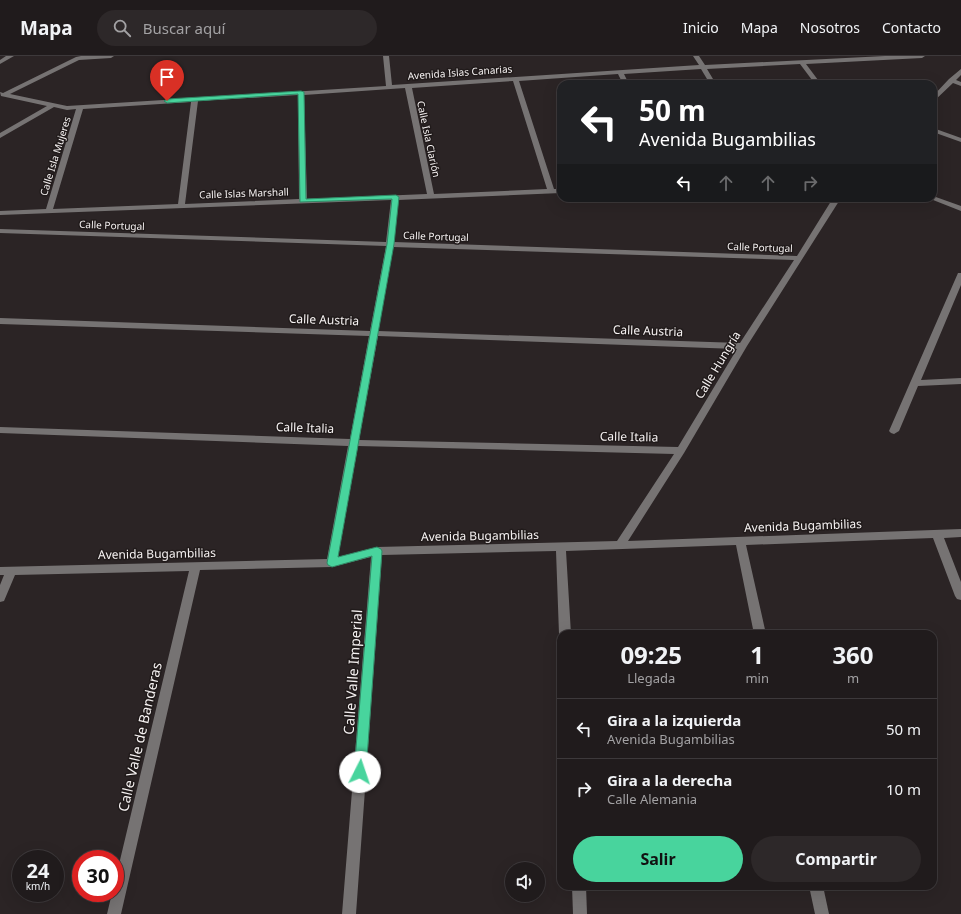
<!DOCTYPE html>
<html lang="es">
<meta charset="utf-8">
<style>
:root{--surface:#201b1c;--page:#2d2829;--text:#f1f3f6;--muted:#a2a1a3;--line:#3d393b;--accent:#48d49d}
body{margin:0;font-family:"Noto Sans",sans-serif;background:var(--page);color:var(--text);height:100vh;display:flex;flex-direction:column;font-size:15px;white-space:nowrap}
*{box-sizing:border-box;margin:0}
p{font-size:13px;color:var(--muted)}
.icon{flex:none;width:22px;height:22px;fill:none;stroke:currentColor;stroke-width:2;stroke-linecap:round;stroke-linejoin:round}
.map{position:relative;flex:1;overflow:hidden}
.drawer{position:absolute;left:557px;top:574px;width:380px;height:260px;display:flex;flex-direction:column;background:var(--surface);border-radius:12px;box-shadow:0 4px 16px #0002,0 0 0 1px var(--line)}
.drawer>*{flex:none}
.guide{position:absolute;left:557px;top:24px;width:380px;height:122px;border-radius:12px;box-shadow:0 4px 16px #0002,0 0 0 1px var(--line);background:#202124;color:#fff;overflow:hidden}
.controls{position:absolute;left:505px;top:806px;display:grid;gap:8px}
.controls a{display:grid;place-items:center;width:40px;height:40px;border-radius:50%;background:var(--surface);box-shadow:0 4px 16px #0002,0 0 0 1px var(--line);font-size:20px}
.speed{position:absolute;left:12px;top:794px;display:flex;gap:8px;font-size:20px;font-weight:700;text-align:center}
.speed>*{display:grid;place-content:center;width:52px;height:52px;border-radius:50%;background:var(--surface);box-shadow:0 4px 16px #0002,0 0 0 1px var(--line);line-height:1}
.speed small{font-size:10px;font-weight:400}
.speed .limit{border:6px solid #d22;background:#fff;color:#111}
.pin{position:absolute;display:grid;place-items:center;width:34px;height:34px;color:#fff;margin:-41px -17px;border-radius:50% 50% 50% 0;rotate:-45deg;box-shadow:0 0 4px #0007}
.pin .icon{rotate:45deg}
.me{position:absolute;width:44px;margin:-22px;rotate:4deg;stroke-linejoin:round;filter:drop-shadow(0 0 3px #0008)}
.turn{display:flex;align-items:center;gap:14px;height:84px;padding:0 16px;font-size:18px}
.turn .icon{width:52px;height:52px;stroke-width:2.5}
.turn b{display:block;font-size:28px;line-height:34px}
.lanes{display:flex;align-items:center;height:38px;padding:0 16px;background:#0003;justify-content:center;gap:20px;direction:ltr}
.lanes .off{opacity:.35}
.eta{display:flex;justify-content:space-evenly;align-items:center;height:68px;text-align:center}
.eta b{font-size:24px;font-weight:700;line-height:28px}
.button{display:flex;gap:8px;margin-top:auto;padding:8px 16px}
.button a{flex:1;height:46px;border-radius:24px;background:var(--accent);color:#111;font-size:16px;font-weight:700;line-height:46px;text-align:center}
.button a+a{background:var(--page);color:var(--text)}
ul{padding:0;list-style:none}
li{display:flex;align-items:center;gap:12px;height:60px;padding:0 16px;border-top:1px solid var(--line)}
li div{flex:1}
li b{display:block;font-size:15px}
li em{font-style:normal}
header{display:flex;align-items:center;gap:24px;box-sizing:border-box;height:56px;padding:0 20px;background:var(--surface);border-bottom:1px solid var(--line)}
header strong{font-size:19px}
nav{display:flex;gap:22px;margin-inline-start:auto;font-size:14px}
.search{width:280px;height:36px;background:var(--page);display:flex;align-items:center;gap:10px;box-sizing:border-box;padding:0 14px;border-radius:22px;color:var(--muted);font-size:15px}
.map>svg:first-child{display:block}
</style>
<header>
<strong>Mapa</strong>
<div class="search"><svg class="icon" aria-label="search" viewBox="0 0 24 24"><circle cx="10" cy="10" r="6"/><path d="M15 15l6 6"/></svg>Buscar aquí</div>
<nav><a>Inicio</a><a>Mapa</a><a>Nosotros</a><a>Contacto</a></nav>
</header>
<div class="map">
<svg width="961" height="858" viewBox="0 0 961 858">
<rect width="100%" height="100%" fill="#2b2425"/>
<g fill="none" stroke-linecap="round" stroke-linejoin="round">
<!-- minor -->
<g fill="#767373" fill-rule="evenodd">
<polygon points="6,0 14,0 0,8 0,4"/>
<path d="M81,0H114L111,2L79,4L10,38L67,50L386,30L383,0H389L392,29L699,9L693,0H699L705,9L885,0H925L922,2L806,8L821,28H815L800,8L707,13L716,28H710L701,13L624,18L629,28H623L618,18L519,25L554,133H561V137L398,144L394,186L797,200L833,142H841L747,290L684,397L628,485L961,473V481L944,482L961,526V544L957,543L955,540L933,482L746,489L766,578H754L736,489L566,495L571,578H561V581L559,578L556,495L382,499L356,858H342L371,501L332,511L200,514L121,858H107L112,837H115V825L189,515L15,519L4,545L0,546V529L4,519H0V511L327,503L348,390L0,377V371L350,383L369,280L0,268V262L370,275L386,190L0,177V173L386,186L391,144L0,159V155L46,153L76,53L67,54L54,51L0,82V77L47,50L1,40L0,36L3,37L76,1ZM513,25L547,133L434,138L412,32ZM405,32L427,138L307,143L304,39ZM298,39L299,143L185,148L198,45ZM191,46L178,148L53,153L83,53ZM393,191L794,204L740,287L378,275ZM378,280L737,293L678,391L359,384ZM358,390L674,398L617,485L377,491L338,501Z"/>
<polygon points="961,13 961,19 956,24 961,26 961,30 953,27 933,46 933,40 949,23"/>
<polygon points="933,72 961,82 961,86 933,76"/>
<polygon points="933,140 961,150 961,155 928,142 933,142"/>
<polygon points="958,217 961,217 961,229 921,324 961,322 961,328 918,330 899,375 894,378 891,377 889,375"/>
<polygon points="572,830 586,830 587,858 573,858"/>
<polygon points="809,830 823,830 829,858 815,858"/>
</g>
</g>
<!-- route -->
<polygon fill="#48d49d" stroke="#2f8a66" points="301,35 304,36 306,143 396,139 399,141 394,188 338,501 377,491 381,493 382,495 366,716 364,720 360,721 356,720 354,716 372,500 332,511 328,509 327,507 387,188 392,143 300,146 298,38 167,47 164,45 167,43"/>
<g text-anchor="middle" stroke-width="3" stroke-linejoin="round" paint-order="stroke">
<!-- far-street labels -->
<g font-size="10" fill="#f6f2f2" stroke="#211b1b">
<text transform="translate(460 16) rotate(-4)" y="4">Avenida Islas Canarias</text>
<text transform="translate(429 83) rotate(78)" y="4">Calle Isla Clarión</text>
<text transform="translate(55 100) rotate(-73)" y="4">Calle Isla Mujeres</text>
<text transform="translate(244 137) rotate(-2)" y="4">Calle Islas Marshall</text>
<text transform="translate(112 169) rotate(2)" y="4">Calle Portugal</text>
<text transform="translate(436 180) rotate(2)" y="4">Calle Portugal</text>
<text transform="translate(760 191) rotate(2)" y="4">Calle Portugal</text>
</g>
<!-- street labels -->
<g font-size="12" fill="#f6f2f2" stroke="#211b1b">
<text transform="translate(324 264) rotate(2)" y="4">Calle Austria</text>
<text transform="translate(648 275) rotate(2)" y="4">Calle Austria</text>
<text transform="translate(718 309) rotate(-59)" y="4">Calle Hungría</text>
<text transform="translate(305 372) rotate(2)" y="4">Calle Italia</text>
<text transform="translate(629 381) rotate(1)" y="4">Calle Italia</text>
<text transform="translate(803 470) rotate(-2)" y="4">Avenida Bugambilias</text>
<text transform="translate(480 480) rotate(-1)" y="4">Avenida Bugambilias</text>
<text transform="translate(157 498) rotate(-1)" y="4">Avenida Bugambilias</text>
</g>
<!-- near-street labels -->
<g font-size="14" fill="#f6f2f2" stroke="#211b1b">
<text transform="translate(353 616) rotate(-86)" y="5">Calle Valle Imperial</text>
<text transform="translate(140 681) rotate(-77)" y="5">Calle Valle de Banderas</text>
</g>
</g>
</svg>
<div class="controls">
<a><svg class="icon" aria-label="sound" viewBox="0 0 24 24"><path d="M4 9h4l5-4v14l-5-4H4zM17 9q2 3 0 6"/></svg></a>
</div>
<div class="speed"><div>24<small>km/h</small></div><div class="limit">30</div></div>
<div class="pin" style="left:167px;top:45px;background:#d93025"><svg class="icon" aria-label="arrive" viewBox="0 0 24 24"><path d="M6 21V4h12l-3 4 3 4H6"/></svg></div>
<svg class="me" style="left:360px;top:716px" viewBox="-20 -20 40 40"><circle r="19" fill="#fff"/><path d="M0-13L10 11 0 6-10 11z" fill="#48d49d"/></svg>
<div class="guide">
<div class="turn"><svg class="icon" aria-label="left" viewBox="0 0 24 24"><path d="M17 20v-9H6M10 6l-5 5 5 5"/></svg><div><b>50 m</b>Avenida Bugambilias</div></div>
<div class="lanes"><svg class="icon" aria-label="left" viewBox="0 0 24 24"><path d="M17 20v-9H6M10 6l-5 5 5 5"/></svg><svg class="icon off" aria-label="ahead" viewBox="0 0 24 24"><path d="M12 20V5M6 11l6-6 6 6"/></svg><svg class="icon off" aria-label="ahead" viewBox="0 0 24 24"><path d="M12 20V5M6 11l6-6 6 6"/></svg><svg class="icon off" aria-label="right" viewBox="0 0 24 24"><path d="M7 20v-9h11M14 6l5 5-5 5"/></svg></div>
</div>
<section class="drawer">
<div class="eta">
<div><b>09:25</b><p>Llegada</p></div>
<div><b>1</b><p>min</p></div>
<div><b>360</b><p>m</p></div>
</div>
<ul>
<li><svg class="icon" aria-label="left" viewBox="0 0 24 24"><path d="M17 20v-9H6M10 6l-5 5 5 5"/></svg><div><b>Gira a la izquierda</b><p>Avenida Bugambilias</p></div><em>50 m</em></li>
<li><svg class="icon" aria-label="right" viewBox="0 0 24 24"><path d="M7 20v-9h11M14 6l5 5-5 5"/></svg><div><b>Gira a la derecha</b><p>Calle Alemania</p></div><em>10 m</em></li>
</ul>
<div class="button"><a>Salir</a><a>Compartir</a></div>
</section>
</div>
